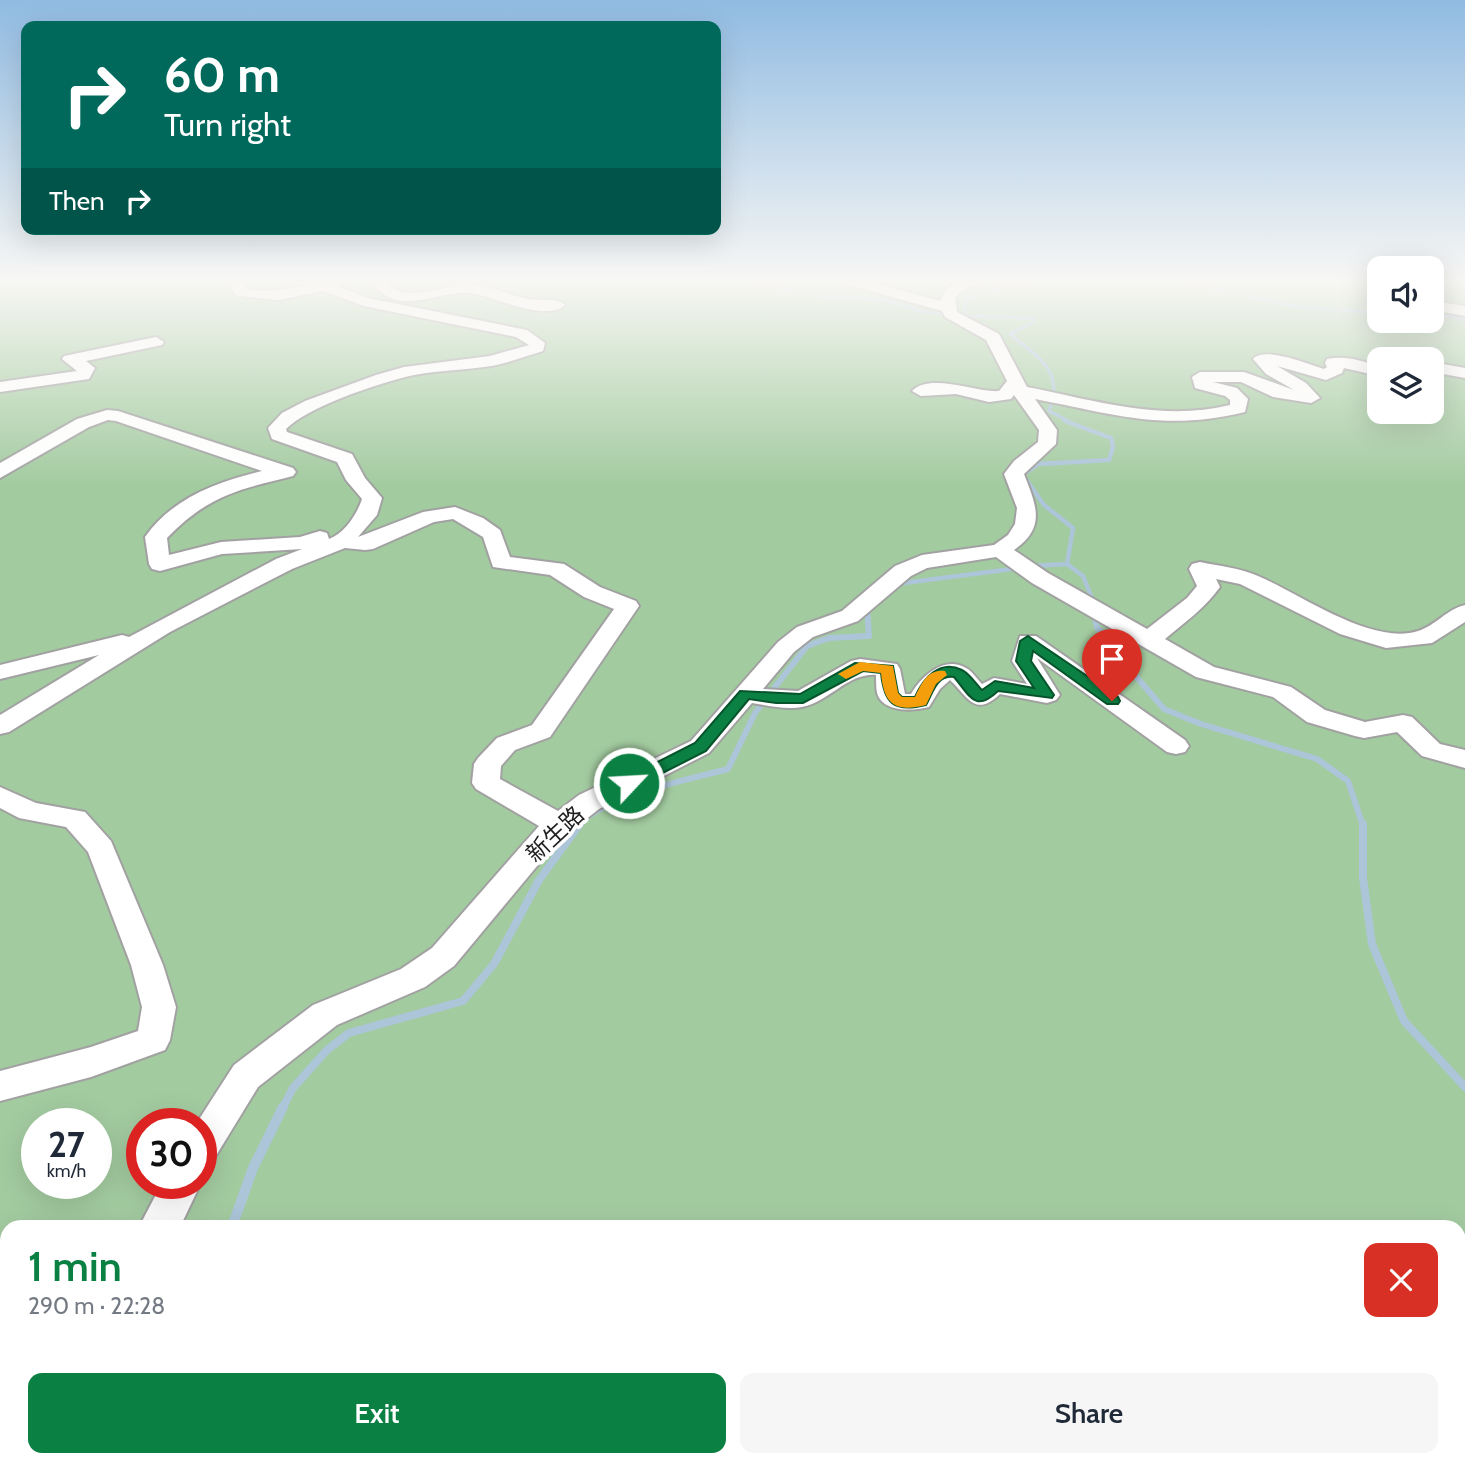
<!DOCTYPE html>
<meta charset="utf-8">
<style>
:root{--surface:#fff;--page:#f6f6f7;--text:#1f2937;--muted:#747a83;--accent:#0b8043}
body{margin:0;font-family:Cabin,"Noto Sans TC",sans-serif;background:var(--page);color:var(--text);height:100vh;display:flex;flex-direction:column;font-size:26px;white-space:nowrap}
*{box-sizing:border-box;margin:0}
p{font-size:23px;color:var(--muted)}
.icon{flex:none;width:38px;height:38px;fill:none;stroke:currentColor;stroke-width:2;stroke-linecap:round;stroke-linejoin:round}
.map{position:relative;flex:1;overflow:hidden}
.sheet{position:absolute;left:0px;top:1220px;width:1466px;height:247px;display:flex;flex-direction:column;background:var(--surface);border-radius:21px 21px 0 0;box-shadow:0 7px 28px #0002}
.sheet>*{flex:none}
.banner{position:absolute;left:21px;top:21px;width:700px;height:214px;border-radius:14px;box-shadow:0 7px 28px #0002;background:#00695c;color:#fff;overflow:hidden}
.buttons{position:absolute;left:1367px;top:256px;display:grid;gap:14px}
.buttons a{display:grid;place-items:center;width:77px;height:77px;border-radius:14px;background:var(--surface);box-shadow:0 7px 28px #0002;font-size:35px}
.speed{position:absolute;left:21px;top:1108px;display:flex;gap:14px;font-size:35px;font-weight:700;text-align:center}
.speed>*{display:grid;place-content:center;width:91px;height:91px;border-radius:50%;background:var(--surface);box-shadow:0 7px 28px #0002;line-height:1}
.speed small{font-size:18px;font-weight:400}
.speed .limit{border:10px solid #d22;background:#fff;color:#111}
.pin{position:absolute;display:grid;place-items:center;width:60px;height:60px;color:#fff;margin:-72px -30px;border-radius:50% 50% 50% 0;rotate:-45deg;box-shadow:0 0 7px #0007}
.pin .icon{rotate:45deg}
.me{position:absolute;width:77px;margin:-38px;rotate:65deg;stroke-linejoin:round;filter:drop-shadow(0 0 5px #0008)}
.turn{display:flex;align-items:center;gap:24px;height:147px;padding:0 28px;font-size:32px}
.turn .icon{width:91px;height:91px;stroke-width:2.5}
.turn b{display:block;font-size:49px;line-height:60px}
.then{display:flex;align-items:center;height:66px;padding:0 28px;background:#0003;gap:14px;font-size:26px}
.round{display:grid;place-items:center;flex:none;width:74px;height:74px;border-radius:14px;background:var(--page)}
.summary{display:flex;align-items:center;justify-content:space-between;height:119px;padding:0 28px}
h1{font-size:42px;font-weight:600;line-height:52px;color:var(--accent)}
.primary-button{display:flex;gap:14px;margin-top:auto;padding:14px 28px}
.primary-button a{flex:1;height:80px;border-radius:14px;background:var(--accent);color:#fff;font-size:28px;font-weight:600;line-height:80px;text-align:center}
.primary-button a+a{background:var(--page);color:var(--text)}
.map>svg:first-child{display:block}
</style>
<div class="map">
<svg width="1465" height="1465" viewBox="0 0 1465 1465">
<rect width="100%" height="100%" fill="#efeee7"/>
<!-- forest -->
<path fill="#a3cba0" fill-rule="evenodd" d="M0,280H1379V320H1432V280H1465V1465H0ZM1379,359H1432V411H1379ZM37,1124H96V1183H37ZM142,1124H201V1183H142ZM7,1227H1460V1460H7Z"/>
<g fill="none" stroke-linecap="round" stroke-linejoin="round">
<!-- stream-far4 -->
<g stroke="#acc5d9" stroke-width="3.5">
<polyline points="740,280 818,296 885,300 925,312 951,314"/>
<path d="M1052,280C1022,282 994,286 967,300L964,309L968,316L1034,318L1033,322L1010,334C1038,358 1065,370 1049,411L1070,422"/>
<polyline points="1175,280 1302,308 1379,312"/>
<polyline points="1432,313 1465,320"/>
</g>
<!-- stream-far3 -->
<g stroke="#acc5d9" stroke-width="4.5">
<polyline points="1067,564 1083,576 1093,601"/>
<polyline points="1031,566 1067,564 1073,528 1044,505 1023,475 1038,464 1109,460 1113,447 1111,438 1065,421"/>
<polyline points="896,584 1020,568"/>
</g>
<!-- stream-far2 -->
<g stroke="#acc5d9" stroke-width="6">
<polyline points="1092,599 1093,602"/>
<polyline points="1094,613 1097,628 1113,641 1127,666 1164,709 1201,724 1317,759 1348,781 1363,826"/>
<path d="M578,826C600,797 691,779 728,769L755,713L807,646L829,638L869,636L867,607"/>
</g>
<!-- stream-far1 -->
<g stroke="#acc5d9" stroke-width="8">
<polyline points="1363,824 1363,878 1372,944 1404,1021 1465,1087"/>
<polyline points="282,1109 293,1088 327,1050 349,1033 463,1001 494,964 539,880 580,824"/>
</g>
<!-- stream -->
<g stroke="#acc5d9" stroke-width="10">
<polyline points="232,1227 253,1168 283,1107"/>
<polyline points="0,1462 9,1460"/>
</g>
<!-- minor casing -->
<g stroke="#a1a1a1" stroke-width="4">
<g id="minor">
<path d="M228,280H242L246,289C284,296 311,280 347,280L337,286L368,298L527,330L545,343L543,351C526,356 508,363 491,366C462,371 432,370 405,377C374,385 308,407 286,429L287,432L352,454L365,478L382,498L377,515L358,537L423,512L455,507L483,518L500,530L510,557L564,564L600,587L636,601L639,606L550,737L515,750L501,766L500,779L558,811L579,795L691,741L778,642L797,627L842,611L895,566L922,555L994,545L1008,535L1015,524L1017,508L1004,474L1014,461L1038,442L1039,430L1014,395L1011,399L989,402L956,394L921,396L912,391C930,372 977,393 999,391L1007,381L986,340L945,317L942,311L842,283L840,280H862L941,301C945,281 965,280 983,280L961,291L955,298L957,312L999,334L1027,387C1094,400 1162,422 1230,405V400L1225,396L1195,388L1192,377L1200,372H1244L1294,390L1266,374L1253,359C1265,346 1308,364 1324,369L1327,367L1325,363L1327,359C1345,355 1362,361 1379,366V376L1344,368L1342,373L1326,380L1277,366L1306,383L1320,398L1311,403L1273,397L1241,382H1213L1237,388L1248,399L1245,412C1164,432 1114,414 1035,399L1057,430L1056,444L1024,474C1036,505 1047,527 1014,550L1048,573L1147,629L1187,598L1197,586L1189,569L1192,564L1200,562C1219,566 1240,568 1258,576C1300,594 1372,646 1418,631C1435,626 1447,609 1465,605V622L1432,643L1386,648L1340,634L1240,584L1216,579L1220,587C1205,608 1184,623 1165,639L1214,667L1291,687L1325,710L1365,722L1403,715L1412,717L1440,744L1465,750V768L1422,756L1397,732L1364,738L1355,736L1307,722L1273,697L1196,677L1032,583L996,557L927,568L911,576L858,621L813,637L794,652L763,689L798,691L851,661L860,659L897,664L900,669L905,694H911C921,677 944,655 966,668C972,671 977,679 982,684L994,678L1027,684L1012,661L1020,636H1036L1185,740L1189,746L1185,752L1176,754L1167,752L1037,658L1060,695L1056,700L1047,703L1000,694C975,718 968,697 950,680L940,689L929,707C913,711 883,713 877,693C876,688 876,680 876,675C852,673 834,695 812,704C795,712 770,706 752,703L709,753L599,809L557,842L454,966L425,987L337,1025L258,1087L214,1159L201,1163V1124H196L234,1065L313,1005L401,969L432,948L539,826L476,789L472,783L474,764L478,758L497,738L532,725L614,609L584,597L550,575L493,567L483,537L453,519L434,522L373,549L365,550L345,548L292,569L170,632L9,732L0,734V715L99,655L0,679V665L122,635L129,637L276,559L302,549L222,554L160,571L152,569L149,564L145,537C172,498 219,481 262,471L116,421L108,420L89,427L0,478V463L77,419L107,410L118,411L293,468L296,472L293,476C237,490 209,495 167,538L169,555L221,542L300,537L320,531L327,533L329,539C345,533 357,514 362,499L346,480L337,462L272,439L268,428L282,413L305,401L376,375L404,367L490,356L529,345L516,337L364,306L323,291L279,300L240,296L235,295Z"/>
<path d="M370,280H384C405,308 448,281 476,285C494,287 511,296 529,299C540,301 557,297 565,305C547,322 496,298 476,294C438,286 400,323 370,280Z"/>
<polygon points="1432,301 1465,306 1465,316 1432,310"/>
<polygon points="156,337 164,342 162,345 86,361 95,368 89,379 0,392 0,382 77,371 62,359 64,356"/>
<polygon points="1432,362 1465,368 1465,378 1432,372"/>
<polygon points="0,787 36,803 85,812 111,841 163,965 176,1007 170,1040 165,1050 91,1077 0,1101 0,1071 91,1047 138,1031 142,1007 131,965 88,852 66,827 19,818 0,808"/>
<polygon points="162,1183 201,1183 180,1227 139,1227"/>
<polygon points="7,1370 7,1414 0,1417 0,1373"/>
</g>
</g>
<!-- minor -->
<use href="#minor" fill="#fff" fill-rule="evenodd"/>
</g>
<!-- sky -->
<linearGradient id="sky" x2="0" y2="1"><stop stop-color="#90bbe2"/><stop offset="0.58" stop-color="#f8f7f4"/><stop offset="1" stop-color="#f8f7f4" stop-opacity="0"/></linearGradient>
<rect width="1465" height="485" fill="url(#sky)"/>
<!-- route -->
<path fill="#0b8043" stroke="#07532c" stroke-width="2" d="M1028,636L1118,697L1120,701L1118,704H1107L1033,651L1031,661L1054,695L1052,698L998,691C975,713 970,696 954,677C936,675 933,693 926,705C893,713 884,703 881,673L863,671L803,703H776L749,699L706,751L635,787L629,788L621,783L624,779L695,743L740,691L800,694L855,663L893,666L898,693L902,697H915C923,679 939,659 962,670C969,673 976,684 982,690L995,681L1034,688L1016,661L1020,641Z"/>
<!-- slow -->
<path fill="#f59e0b" d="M860,662L893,666L898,693L902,697H915C921,684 928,668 945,671L947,675L936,684L926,705C893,713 884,703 881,673L863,671L846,679L838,674Z"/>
<g text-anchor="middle" stroke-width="7" stroke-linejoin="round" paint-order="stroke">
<!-- street labels -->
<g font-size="23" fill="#202020" stroke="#fff">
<text transform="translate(555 834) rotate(-43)" y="8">新生路</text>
</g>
</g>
</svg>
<div class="buttons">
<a><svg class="icon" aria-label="sound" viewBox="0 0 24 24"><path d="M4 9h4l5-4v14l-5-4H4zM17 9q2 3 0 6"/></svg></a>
<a><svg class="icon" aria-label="layers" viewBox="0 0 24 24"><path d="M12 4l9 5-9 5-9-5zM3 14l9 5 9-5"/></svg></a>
</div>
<div class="speed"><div>27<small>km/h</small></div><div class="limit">30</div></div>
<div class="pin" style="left:1112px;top:701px;background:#d93025"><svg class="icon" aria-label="arrive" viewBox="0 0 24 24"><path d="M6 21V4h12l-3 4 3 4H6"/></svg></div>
<svg class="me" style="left:629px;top:783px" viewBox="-20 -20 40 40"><circle r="17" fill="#0b8043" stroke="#fff" stroke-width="3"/><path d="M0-11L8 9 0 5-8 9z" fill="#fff"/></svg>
<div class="banner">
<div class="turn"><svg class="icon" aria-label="right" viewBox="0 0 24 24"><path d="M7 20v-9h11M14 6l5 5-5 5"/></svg><div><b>60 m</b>Turn right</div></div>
<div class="then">Then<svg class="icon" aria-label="right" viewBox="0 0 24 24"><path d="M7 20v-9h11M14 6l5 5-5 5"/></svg></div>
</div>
<section class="sheet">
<div class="summary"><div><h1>1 min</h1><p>290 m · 22:28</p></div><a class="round" style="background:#d93025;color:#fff"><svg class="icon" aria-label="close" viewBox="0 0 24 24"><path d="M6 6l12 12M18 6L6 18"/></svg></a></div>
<div class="primary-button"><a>Exit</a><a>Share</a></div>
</section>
</div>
